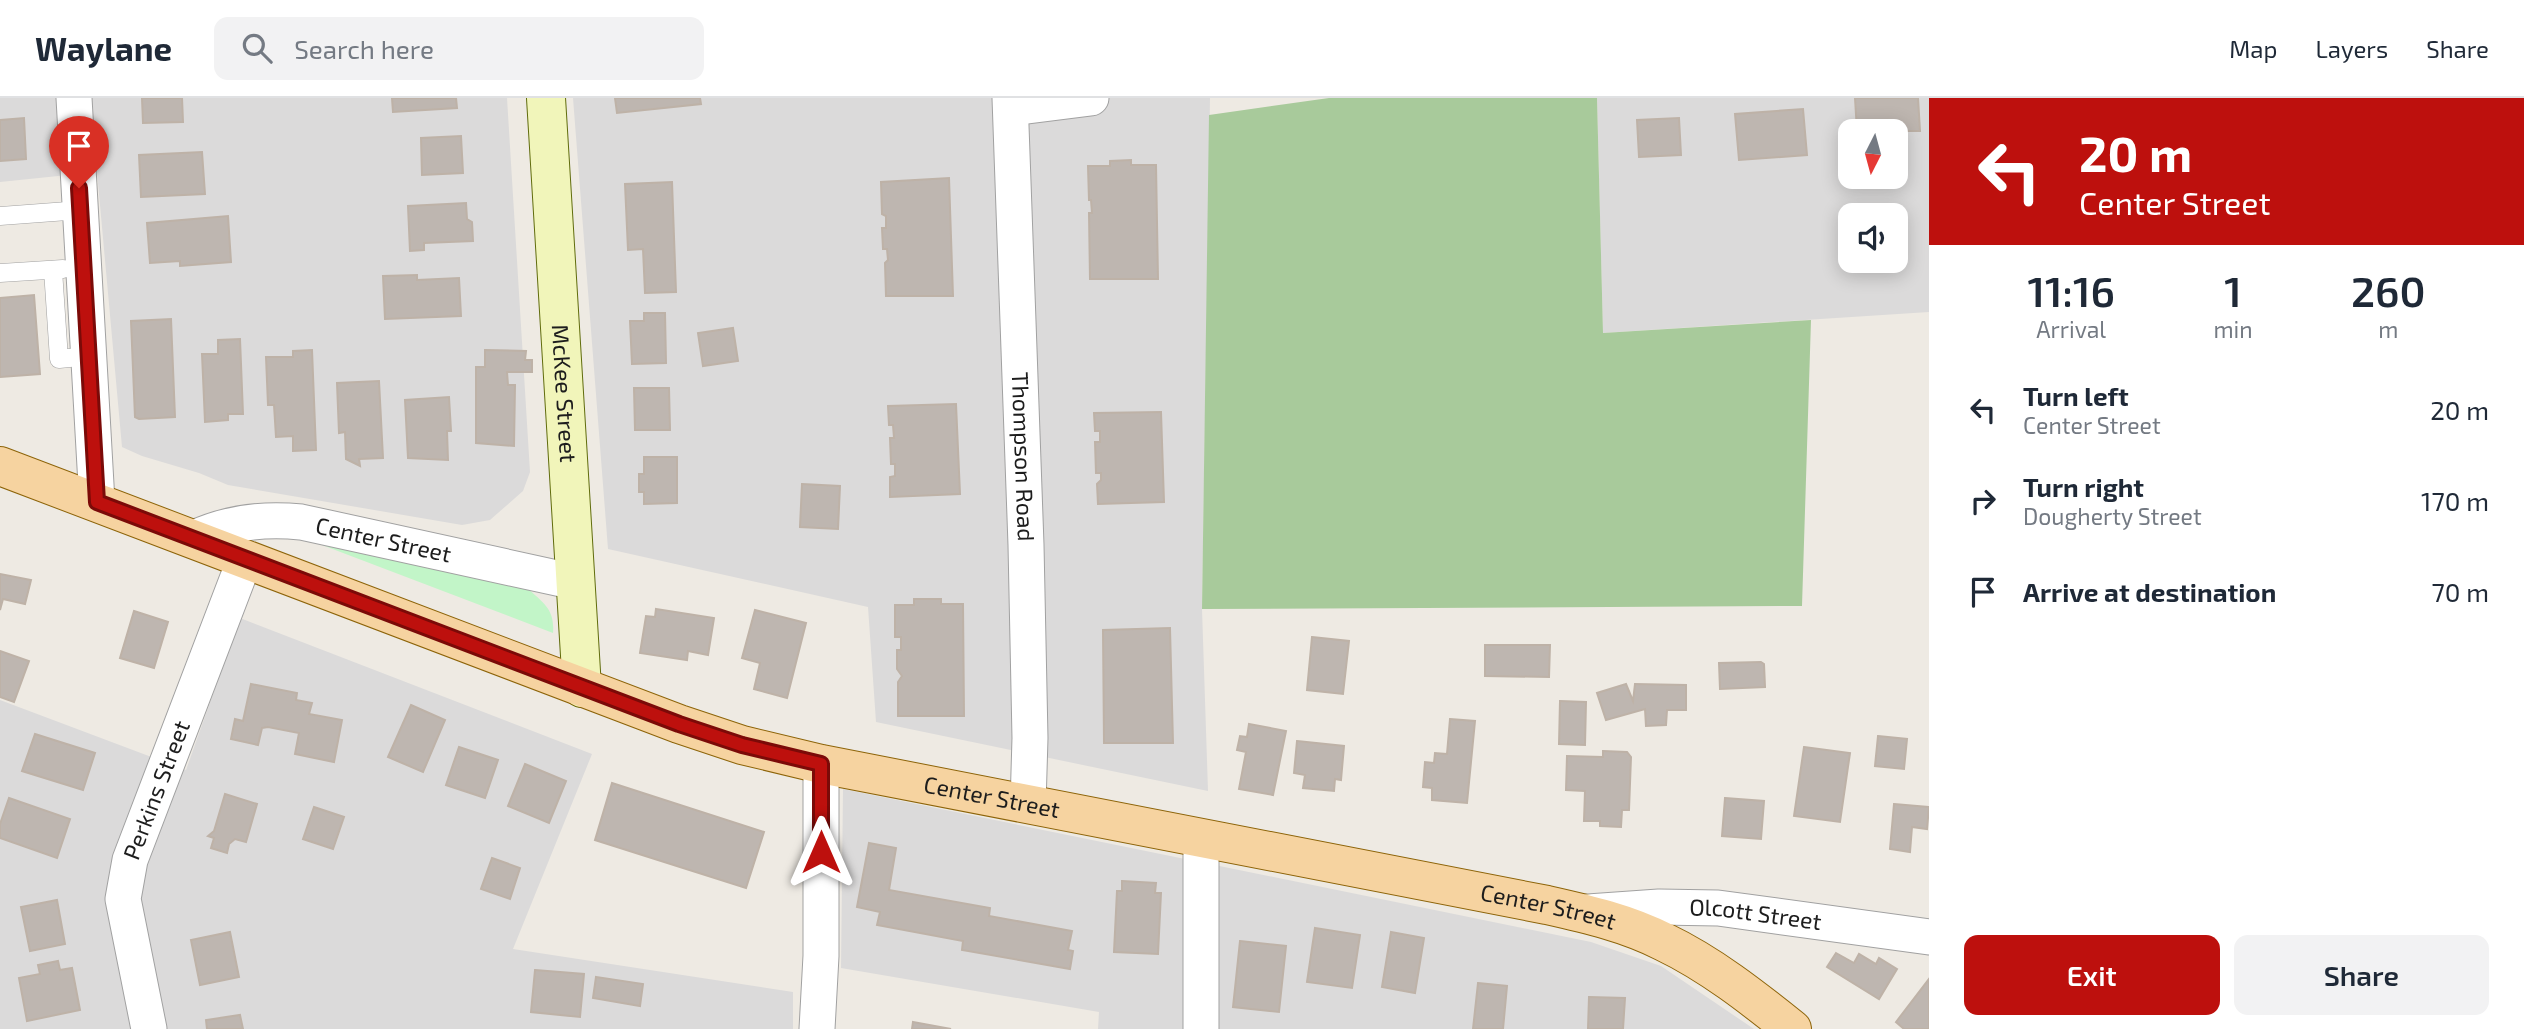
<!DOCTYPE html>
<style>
:root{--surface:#fff;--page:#f2f2f3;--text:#1f2937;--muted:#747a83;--line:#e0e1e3;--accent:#bd100d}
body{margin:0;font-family:"Exo 2",sans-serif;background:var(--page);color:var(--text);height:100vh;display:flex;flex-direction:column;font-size:26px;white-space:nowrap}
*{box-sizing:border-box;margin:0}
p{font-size:23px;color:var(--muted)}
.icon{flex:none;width:38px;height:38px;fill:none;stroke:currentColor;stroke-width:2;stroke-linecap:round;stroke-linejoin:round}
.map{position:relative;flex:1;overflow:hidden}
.sheet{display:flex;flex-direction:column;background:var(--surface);width:595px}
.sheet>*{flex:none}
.top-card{background:#bd100d;color:#fff;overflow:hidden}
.needle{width:46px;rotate:186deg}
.fabs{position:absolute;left:1838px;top:21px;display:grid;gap:14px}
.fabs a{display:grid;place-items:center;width:70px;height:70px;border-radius:14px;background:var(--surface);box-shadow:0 4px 18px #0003;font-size:35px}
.pin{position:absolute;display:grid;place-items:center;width:60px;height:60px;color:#fff;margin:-72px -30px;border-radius:50% 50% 50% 0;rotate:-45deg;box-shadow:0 0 7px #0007}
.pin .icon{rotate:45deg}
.me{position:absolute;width:77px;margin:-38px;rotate:0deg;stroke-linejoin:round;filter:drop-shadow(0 0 5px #0008)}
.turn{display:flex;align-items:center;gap:24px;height:147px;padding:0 35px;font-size:32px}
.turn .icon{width:91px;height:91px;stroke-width:2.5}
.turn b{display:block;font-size:49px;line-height:60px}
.eta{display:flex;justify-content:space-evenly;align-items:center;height:119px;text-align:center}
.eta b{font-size:42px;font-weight:600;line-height:49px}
.primary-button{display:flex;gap:14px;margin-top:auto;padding:14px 35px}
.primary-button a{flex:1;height:80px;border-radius:14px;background:var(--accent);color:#fff;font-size:28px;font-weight:600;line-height:80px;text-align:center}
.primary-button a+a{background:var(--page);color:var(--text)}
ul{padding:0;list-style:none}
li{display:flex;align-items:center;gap:21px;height:91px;padding:0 35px}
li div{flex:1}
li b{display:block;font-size:26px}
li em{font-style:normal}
header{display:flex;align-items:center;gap:42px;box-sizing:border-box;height:98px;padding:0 35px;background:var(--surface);border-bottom:2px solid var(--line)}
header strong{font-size:33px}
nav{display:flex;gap:38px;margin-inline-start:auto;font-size:24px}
.search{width:490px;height:63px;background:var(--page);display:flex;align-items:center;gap:18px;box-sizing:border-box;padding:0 24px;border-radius:14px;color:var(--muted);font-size:26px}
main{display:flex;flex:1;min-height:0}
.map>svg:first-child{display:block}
</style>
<header>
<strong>Waylane</strong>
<div class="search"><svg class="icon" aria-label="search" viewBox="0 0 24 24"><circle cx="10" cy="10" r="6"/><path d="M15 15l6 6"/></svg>Search here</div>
<nav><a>Map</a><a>Layers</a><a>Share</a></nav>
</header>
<main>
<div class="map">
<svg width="1929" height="931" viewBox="0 0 1929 931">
<rect width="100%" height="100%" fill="#eeeae3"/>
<!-- residential -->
<g fill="#dbdada" fill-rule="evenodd">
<polygon points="0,0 507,0 530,374 523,393 490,422 462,427 228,387 199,375 142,358 122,349 97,74 0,84"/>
<polygon points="573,0 1210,0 1202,511 1208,693 876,624 868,509 608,451"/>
<path d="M1597,0H1929V214L1603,235ZM1850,33H1895V79H1850ZM1850,117H1895V163H1850Z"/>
<polygon points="240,520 592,656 513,851 793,894 793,931 0,931 0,602 186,672"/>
<polygon points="843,691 1591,844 1661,868 1754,931 1098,931 1099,914 841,870"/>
</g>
<!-- forest -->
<polygon fill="#a8ca9b" points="1329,0 1597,0 1603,235 1811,222 1802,508 1202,511 1209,17"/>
<!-- park -->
<path fill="#c2f5c8" d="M280,431L528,491C544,505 555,512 553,535Z"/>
<!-- building -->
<g fill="#beb6b0" stroke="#beb2a7" stroke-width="2">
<polygon points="142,0 182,0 183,24 143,25"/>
<polygon points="392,0 456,0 457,10 393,14"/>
<polygon points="615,0 700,0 701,6 617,15"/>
<polygon points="1855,0 1918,0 1920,33 1857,33"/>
<polygon points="1803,11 1807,57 1739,62 1735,16"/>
<polygon points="24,20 26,61 0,63 0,22"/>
<polygon points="1679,20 1681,57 1639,59 1637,22"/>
<polygon points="461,38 463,75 422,77 421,40"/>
<polygon points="202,54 205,96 141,99 139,57"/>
<polygon points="1131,62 1131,67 1156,67 1158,181 1090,181 1089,115 1092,115 1091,102 1089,102 1088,68 1110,68 1110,63"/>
<polygon points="949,80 953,198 886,198 885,165 888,162 887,151 883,151 882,130 886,130 886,118 882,116 881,84"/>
<polygon points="672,84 676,194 645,195 643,151 628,152 625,86"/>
<polygon points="466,105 467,121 472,124 473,143 424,145 424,152 410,153 408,108"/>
<polygon points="228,118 231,164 180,168 180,163 150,165 147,125"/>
<polygon points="417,177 417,182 459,180 461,218 385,221 383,178"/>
<polygon points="34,197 40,276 0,279 0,200"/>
<polygon points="644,215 665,215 666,265 632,266 630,223 644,223"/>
<polygon points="171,221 175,319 139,321 135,319 131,223"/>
<polygon points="733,230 738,263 703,268 698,235"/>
<polygon points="240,241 243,316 228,316 228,322 205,324 202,256 218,256 218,242"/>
<polygon points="312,252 316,352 293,353 293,338 276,339 274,307 268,307 266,259 293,259 293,253"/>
<polygon points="485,252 526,253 525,262 532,262 532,274 507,274 508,287 515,287 514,348 476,345 476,269 485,269"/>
<polygon points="379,283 383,360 359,361 360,368 346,361 345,334 339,335 337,285"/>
<polygon points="634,290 669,290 670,332 635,332"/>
<polygon points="449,299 451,333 447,333 448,362 408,360 405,302"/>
<polygon points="956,306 960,396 890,399 890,379 895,378 895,366 891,366 890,340 894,340 893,327 889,327 888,308"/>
<polygon points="1161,314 1164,404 1098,406 1097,386 1101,382 1101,375 1096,375 1095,344 1100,344 1100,333 1095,333 1094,315"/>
<polygon points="644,359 677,359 677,405 644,406 644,394 639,394 639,376 644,376"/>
<polygon points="802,386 840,388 838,431 800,429"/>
<polygon points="0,476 31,482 25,506 3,501 0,512"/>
<polygon points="914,501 941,501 941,506 963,506 964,618 898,618 898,584 902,578 897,571 897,552 901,552 901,539 895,539 895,507 914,507"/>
<polygon points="656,511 714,520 708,557 688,553 687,562 640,555 646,518 655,519"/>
<polygon points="755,512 806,525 787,600 754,591 760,565 742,560"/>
<polygon points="134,513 168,524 154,570 120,560"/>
<polygon points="1170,530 1173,645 1104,645 1103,532"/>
<polygon points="1312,539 1349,543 1343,596 1307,592"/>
<polygon points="1485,547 1550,547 1549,579 1485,578"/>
<polygon points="0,553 29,563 14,604 0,599"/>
<polygon points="1761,564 1764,566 1765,589 1720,591 1719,565"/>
<polygon points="251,586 297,595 296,602 312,605 309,616 342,622 334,664 295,656 299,635 268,629 262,630 258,647 231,641 235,621 243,623"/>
<polygon points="1626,586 1633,603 1635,586 1686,587 1686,612 1667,612 1666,627 1646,628 1645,611 1606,622 1597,595"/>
<polygon points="1560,603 1586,604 1585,647 1559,646"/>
<polygon points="411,607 445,622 423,674 388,659"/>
<polygon points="1450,621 1475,623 1467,705 1432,702 1432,690 1423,689 1425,664 1434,665 1435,655 1447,656"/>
<polygon points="1249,626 1286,633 1273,697 1239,691 1246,654 1237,652 1240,638 1247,639"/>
<polygon points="35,636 95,655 83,692 22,673"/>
<polygon points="1878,638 1907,641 1904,671 1875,668"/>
<polygon points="1297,643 1344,648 1341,682 1335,681 1334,693 1303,690 1305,677 1294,675"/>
<polygon points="459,649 498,662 485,700 446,687"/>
<polygon points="1804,649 1850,655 1840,724 1794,718"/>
<polygon points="1603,653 1627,654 1631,659 1629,712 1622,712 1621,729 1600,728 1600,723 1584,723 1585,693 1566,692 1567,658 1603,659"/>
<polygon points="525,666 566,683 549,725 508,708"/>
<polygon points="612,685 764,734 746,790 595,742"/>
<polygon points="225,696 257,706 246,744 235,741 229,746 227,755 211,750 214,740 208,738 214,733"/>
<polygon points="9,700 70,721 57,760 0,740 0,726"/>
<polygon points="1725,700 1764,703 1761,741 1722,738"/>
<polygon points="1894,706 1929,709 1927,731 1912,729 1910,754 1890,751"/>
<polygon points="314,709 344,719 333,751 303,741"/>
<polygon points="869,745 896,750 889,792 990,810 989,818 1072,833 1068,852 1073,853 1070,871 962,852 963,843 877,827 880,814 857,809"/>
<polygon points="492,760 520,770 510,801 481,791"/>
<polygon points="1122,783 1156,785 1155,795 1161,795 1158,856 1114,854 1117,793 1122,793"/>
<polygon points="57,802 65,846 30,853 21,809"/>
<polygon points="1315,830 1360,837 1352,890 1307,884"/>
<polygon points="230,834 239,879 200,887 191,842"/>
<polygon points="1391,834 1424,840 1415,895 1382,889"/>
<polygon points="1240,843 1286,848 1279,914 1233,909"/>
<polygon points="1836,855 1854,865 1859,856 1876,866 1879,860 1897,871 1879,901 1827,869"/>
<polygon points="58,863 60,872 72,870 80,912 27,923 19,880 40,876 38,867"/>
<polygon points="535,872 584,876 580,919 531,914"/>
<polygon points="596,879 643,886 640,908 593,900"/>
<polygon points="1929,881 1929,931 1904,931 1896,924"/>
<polygon points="1478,885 1507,888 1503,931 1473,931"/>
<polygon points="1589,899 1625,900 1623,931 1588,931"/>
<polygon points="240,917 243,931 207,931 206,922"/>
<polygon points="913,924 951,931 912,931"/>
</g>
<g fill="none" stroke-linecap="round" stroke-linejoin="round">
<!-- lane casing -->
<g stroke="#a1a1a1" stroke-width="19">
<g id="lane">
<polyline points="0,118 81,112"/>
<polyline points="53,172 59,261 90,258"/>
<polyline points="0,175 63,171"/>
</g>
</g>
<!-- street casing -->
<g stroke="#a1a1a1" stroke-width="37">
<g id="street">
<polyline points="74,0 97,404"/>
<path id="s1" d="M1010,0L1026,447L1030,640L1028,707"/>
<polyline points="1011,10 1091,0"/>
<path id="s2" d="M192,441C226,425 263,420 301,424L575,484"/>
<polyline points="1201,741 1201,931"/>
<path id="s3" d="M1588,814L1659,809L1718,810L1929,839"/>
<path id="s4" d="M149,931L123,801L130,762L245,461"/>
<polyline points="817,931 821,858 821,666"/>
</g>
</g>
<!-- secondary casing -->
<g stroke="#606c0c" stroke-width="40">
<g id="secondary">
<path id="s5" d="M546,0L582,590"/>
</g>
</g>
<!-- primary casing -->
<g stroke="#8d6409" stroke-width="40">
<g id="primary">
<path id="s6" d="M0,368L679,626L742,647L821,666L1547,807C1587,816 1627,825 1664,844C1710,866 1752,899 1792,931"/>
</g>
</g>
<!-- lane -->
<use href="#lane" stroke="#fff" stroke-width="18"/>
<!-- street -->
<use href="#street" stroke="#fff" stroke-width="35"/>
<!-- secondary -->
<use href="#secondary" stroke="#f1f5ba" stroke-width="38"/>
<!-- primary -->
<use href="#primary" stroke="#f6d3a0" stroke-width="38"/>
</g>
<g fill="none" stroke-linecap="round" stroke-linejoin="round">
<!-- route casing -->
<g stroke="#7b0a08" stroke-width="18">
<polyline id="route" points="79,90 97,404 679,626 742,647 821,666 821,754"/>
</g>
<!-- route -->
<use href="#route" stroke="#bd100d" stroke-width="12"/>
</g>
<g text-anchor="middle" stroke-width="6" stroke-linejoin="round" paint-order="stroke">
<!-- street labels -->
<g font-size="23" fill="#1d1d1d" stroke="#fff">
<text dy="8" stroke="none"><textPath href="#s5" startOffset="296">McKee Street</textPath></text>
<text dy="8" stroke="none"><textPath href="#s1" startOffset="359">Thompson Road</textPath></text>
<text dy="8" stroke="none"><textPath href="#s2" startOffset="196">Center Street</textPath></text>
<text dy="8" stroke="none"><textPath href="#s4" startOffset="247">Perkins Street</textPath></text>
<text dy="8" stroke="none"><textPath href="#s6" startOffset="1048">Center Street</textPath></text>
<text dy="8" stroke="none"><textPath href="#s6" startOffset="1615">Center Street</textPath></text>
<text dy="8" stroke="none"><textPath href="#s3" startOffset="168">Olcott Street</textPath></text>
</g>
</g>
</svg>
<div class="fabs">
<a><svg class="needle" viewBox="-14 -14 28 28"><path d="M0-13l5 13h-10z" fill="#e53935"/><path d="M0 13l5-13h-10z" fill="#747a83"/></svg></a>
<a><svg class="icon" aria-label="sound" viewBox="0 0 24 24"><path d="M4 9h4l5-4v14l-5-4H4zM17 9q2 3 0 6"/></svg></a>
</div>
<div class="pin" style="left:79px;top:90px;background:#d93025"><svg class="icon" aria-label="arrive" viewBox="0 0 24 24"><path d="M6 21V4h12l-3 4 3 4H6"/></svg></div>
<svg class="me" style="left:821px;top:754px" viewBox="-20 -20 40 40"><path d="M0-17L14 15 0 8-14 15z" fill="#bd100d" stroke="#fff" stroke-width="4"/></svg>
</div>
<section class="sheet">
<div class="top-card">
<div class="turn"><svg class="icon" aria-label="left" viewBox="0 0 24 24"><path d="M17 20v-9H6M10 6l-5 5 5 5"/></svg><div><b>20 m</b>Center Street</div></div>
</div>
<div class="eta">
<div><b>11:16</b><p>Arrival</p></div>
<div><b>1</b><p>min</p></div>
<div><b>260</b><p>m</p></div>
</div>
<ul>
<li><svg class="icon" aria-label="left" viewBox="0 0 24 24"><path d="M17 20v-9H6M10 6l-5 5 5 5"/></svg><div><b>Turn left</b><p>Center Street</p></div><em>20 m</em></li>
<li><svg class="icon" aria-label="right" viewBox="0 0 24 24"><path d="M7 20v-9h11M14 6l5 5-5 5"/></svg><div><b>Turn right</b><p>Dougherty Street</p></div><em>170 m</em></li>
<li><svg class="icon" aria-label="arrive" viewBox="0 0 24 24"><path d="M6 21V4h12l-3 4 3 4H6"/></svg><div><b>Arrive at destination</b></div><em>70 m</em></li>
</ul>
<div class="primary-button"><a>Exit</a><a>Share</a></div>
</section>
</main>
